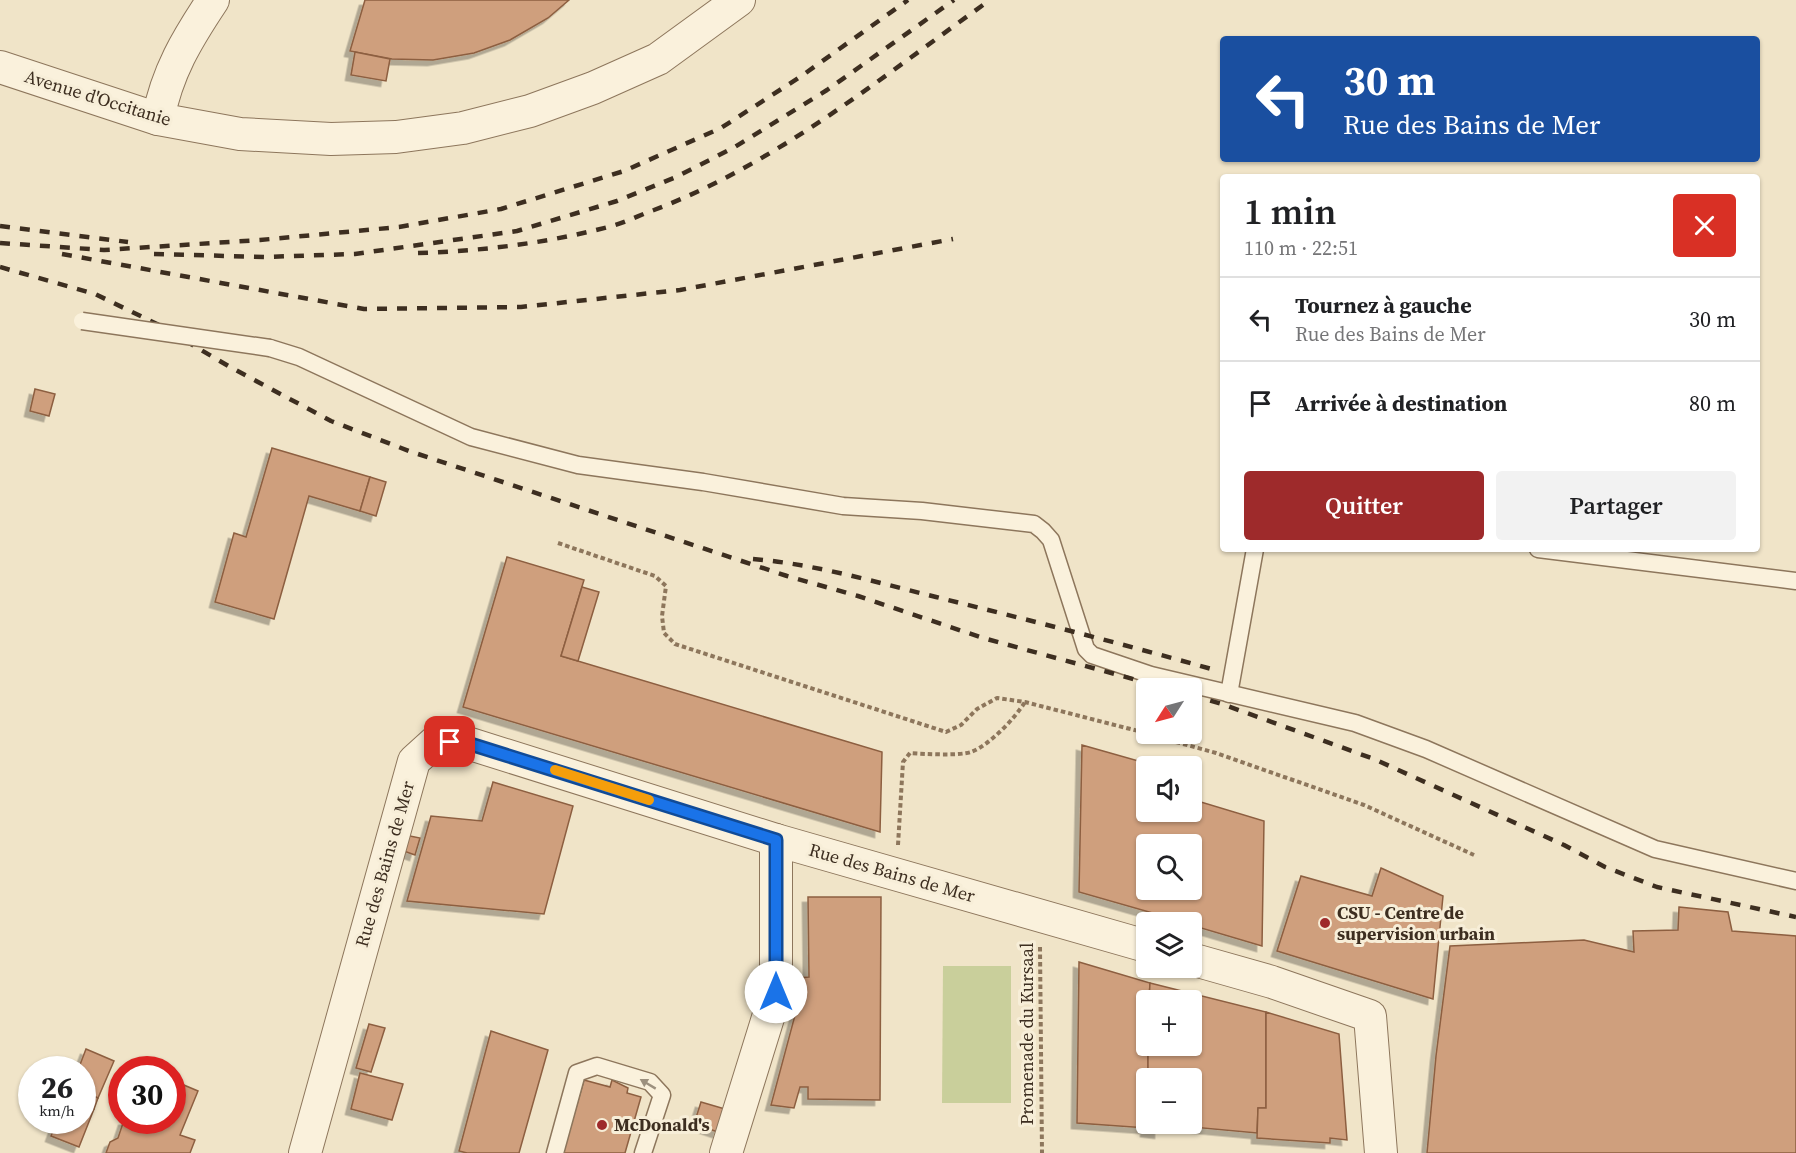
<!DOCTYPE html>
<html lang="fr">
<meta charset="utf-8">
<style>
:root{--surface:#fff;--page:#f2f2f2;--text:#202124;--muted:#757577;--line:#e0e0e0;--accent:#9e2a2b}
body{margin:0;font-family:"Source Serif 4",serif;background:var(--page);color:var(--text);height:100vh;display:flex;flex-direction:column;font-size:22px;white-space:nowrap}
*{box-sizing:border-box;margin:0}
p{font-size:20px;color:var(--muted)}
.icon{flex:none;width:33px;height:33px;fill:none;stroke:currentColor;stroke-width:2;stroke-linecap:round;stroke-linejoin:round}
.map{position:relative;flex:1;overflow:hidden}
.drawer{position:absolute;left:1220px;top:174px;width:540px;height:378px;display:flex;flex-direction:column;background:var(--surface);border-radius:6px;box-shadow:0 2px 4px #0004}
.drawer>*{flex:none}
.banner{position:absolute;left:1220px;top:36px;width:540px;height:126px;border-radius:6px;box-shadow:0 2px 4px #0004;background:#1a4fa0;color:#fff;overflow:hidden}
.needle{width:39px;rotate:234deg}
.fabs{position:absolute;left:1136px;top:678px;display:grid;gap:12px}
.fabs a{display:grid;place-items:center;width:66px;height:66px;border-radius:6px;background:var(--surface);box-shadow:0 2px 4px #0004;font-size:30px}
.speed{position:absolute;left:18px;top:1056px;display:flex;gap:12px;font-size:30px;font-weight:700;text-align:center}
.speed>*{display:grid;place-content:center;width:78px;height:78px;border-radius:50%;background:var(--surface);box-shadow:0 2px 4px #0004;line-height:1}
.speed small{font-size:15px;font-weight:400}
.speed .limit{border:9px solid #d22;background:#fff;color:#111}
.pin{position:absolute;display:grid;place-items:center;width:51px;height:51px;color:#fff;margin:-26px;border-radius:12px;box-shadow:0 3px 9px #0006}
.me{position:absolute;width:66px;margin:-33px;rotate:0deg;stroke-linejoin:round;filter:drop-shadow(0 0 4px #0008)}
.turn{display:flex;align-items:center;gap:21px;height:126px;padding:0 24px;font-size:27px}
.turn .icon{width:78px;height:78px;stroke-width:2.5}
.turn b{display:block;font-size:42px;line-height:51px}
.round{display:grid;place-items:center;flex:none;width:63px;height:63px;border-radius:6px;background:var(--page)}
.summary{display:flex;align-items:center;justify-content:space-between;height:102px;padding:0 24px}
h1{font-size:36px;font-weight:600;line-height:45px}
.primary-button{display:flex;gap:12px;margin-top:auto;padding:12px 24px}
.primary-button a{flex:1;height:69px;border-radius:6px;background:var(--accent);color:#fff;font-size:24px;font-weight:600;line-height:69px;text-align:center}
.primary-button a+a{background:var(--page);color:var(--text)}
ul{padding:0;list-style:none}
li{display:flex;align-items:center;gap:18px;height:84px;padding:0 24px;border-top:2px solid var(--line)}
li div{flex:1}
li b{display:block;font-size:22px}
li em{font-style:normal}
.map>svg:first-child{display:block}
</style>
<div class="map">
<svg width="1796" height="1153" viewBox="0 0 1796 1153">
<defs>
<filter id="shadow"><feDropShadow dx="-5.5" dy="5.5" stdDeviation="0" flood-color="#0004"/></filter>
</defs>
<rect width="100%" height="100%" fill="#f0e4c8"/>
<!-- green -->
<polygon fill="#c9cf9b" points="943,966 1011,966 1011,1103 942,1103"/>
<!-- building -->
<g fill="#cf9f7d" stroke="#8d5f41" stroke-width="1.5" fill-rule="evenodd" filter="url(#shadow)">
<polygon points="365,0 569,0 548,18 510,40 474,53 433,60 392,59 350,51"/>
<polygon points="355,52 390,59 386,81 351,75"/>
<polygon points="35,389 55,394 49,416 30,411"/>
<polygon points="272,448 370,477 360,511 309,496 274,619 215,602 234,533 246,537"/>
<polygon points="370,477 386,482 376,516 360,511"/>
<polygon points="507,557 584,580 561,656 882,752 880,832 463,707"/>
<polygon points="582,587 599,592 578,661 561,656"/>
<path d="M1082,745L1156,766H1146V812H1191V799L1264,821L1262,946L1191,925V922H1184L1079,892ZM1146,844H1191V890H1146Z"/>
<polygon points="493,782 573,806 544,914 407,901 431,816 482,821"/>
<polygon points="405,835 420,838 415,855 401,850"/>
<polygon points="1381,868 1443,896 1433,999 1277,951 1301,876 1372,896"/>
<polygon points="808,897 881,897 880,1100 808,1099 808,1087 800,1087 794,1108 771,1105 798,1004 797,978 809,977"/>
<polygon points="1679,907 1728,912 1732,931 1796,936 1796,1153 1427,1153 1436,1056 1450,946 1584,940 1634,952 1633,931 1678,930"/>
<polygon points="1079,962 1150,983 1149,1000 1146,1000 1146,1046 1148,1046 1148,1078 1146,1078 1147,1128 1077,1123"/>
<polygon points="1150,983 1266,1012 1266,1108 1258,1108 1257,1133 1160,1124 1160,1133 1146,1131 1147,1124 1191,1124 1191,1078 1148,1078 1148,1046 1191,1046 1191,1000 1149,1000"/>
<polygon points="1266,1012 1339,1034 1347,1140 1330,1138 1330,1143 1257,1138 1258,1108 1266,1108"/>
<polygon points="369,1024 385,1028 371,1072 356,1068"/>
<polygon points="491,1031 548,1050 519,1153 467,1153 459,1151"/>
<polygon points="86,1049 114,1061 98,1098 82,1092 82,1070 78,1070"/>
<polygon points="360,1073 403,1084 392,1120 351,1109"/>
<polygon points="172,1080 198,1091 180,1135 195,1140 190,1153 106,1153 110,1142 118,1138 124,1120 172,1120"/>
<polygon points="584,1080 610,1087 612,1080 628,1088 627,1093 641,1097 625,1153 563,1153"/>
<polygon points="82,1092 98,1098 94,1109 82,1105"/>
<polygon points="701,1102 725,1109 718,1132 694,1124"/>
<polygon points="82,1105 94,1109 79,1147 51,1136 57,1120 82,1120"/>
</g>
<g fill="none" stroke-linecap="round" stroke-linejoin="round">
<!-- service casing -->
<g stroke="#8d765c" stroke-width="19">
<g id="service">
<polyline points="270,348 299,357 471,437 578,465 703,482 843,506 922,511 1034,524 1043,531 1051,540 1086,649 1092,655 1151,675 1355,723 1426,749 1655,849 1796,881"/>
<polyline points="1538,549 1796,581"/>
<polyline points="1229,694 1255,549"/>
<polyline points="555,1153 577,1073 597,1066 650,1082 662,1095 643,1153"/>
</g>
</g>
<!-- minor casing -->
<g stroke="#8d765c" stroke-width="34">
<g id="minor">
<polyline points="0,67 158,119 240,134 331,139 396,137 463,128 530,111 593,88 658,59 739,0"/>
<path d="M158,119C167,72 187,39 213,0"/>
<polyline points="1191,959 1272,982 1370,1016 1381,1153"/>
<polyline points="305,1153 414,761 435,742 464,742 776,840 1146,946"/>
<polyline points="726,1153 776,992 776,840"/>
</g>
</g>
<!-- path -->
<g stroke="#8d765c" stroke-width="4" stroke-dasharray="4.5 3" stroke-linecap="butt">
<polyline points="558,543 655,576 666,586 662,616 664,633 675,644 946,732 961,725 977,709 997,698 1025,702 1146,733"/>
<polyline points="1147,734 1216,753 1364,805 1474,855"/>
<path d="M898,845L903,762L910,753C924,754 959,756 971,752C990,745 1015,718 1025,702"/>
<polyline points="1040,947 1042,1153"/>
</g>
<!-- service -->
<use href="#service" stroke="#faf1dc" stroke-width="16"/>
<!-- minor -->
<use href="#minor" stroke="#faf1dc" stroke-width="32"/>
<!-- rail -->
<g stroke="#3d2e20" stroke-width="4.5" stroke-dasharray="10 10" stroke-linecap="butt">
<polyline points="0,226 128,242"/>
<polyline points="0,243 104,250 260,240 399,227 501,209 624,171 721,128 800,77 908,0"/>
<path d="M418,253C483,251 548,243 612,226C626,222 640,215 654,210C778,163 883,76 990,0"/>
<polyline points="62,254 364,309 521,307 680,290 953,239"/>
<polyline points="154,254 265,257 355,254 517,231 617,201 676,177 733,148 827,90 954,0"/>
<polyline points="0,267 95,294 157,324 230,367 331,421 409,451 787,576 858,596 983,638 1166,688"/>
<path d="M753,559C815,564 875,582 936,597C1029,620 1123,644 1215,670"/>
<polyline points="1191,695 1222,704 1374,759 1564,845 1605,867 1657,887 1796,917"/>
</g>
<!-- service-bridge casing -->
<g stroke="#8d765c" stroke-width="19" stroke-linecap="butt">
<polyline id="service-bridge" points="82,321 270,348"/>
</g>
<!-- service-bridge -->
<use href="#service-bridge" stroke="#faf1dc" stroke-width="16"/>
</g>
<!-- one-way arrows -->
<defs><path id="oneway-solid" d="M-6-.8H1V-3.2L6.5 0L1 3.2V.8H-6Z" transform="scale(1.5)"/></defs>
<use fill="#9c907e" href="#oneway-solid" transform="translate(648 1084) rotate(-149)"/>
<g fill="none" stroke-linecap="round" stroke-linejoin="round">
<!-- route casing -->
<g stroke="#114b97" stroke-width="15">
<polyline id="route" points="450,742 464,742 776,840 776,992"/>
</g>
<!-- route -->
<use href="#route" stroke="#1a73e8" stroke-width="10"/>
<!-- slow -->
<polyline stroke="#f59e0b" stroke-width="10" points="555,770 649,800"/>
</g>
<!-- markers -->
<g fill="#9e2a2b" stroke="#f7eed8" stroke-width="2">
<circle cx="1325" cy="923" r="6"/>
<circle cx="602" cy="1125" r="6"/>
</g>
<g text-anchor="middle" stroke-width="6" stroke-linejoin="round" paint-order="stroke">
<!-- street labels -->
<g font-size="18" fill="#3d2e20" stroke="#f7eed8">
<text transform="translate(98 98) rotate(17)" y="6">Avenue d'Occitanie</text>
<text transform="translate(385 864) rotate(-74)" y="6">Rue des Bains de Mer</text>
<text transform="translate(892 873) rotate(16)" y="6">Rue des Bains de Mer</text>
<text transform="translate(1027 1034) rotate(-90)" y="6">Promenade du Kursaal</text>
</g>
<!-- poi labels -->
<g font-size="18" font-weight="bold" fill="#3d2e20" stroke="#f7eed8" text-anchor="start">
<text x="1337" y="919">CSU - Centre de<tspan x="1337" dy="21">supervision urbain</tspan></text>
<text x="614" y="1131">McDonald's</text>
</g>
</g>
</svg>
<div class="fabs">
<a><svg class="needle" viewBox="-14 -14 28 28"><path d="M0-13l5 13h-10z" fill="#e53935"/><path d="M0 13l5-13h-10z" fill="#757577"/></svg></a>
<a><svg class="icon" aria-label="sound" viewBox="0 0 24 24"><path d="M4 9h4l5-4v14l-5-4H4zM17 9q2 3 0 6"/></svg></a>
<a><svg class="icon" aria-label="search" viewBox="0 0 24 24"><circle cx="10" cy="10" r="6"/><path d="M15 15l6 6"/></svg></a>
<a><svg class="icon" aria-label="layers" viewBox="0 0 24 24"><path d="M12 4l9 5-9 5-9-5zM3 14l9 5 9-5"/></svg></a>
<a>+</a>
<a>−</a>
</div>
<div class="speed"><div>26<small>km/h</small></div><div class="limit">30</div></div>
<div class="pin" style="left:450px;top:742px;background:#d93025"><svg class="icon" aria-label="arrive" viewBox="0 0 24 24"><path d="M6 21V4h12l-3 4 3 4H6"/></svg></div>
<svg class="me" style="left:776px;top:992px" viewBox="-20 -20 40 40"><circle r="19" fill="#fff"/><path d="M0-13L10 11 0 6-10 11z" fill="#1a73e8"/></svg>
<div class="banner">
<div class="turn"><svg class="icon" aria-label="left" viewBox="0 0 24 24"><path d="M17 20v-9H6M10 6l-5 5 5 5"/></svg><div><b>30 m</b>Rue des Bains de Mer</div></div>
</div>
<section class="drawer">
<div class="summary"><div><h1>1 min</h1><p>110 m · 22:51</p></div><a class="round" style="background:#d93025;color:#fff"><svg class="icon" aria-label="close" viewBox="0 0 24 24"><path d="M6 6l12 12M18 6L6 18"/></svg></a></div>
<ul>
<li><svg class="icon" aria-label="left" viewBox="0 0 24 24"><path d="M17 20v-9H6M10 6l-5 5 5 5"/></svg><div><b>Tournez à gauche</b><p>Rue des Bains de Mer</p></div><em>30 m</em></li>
<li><svg class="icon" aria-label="arrive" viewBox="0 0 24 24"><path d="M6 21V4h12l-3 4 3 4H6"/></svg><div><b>Arrivée à destination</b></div><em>80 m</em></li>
</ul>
<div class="primary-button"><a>Quitter</a><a>Partager</a></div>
</section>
</div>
